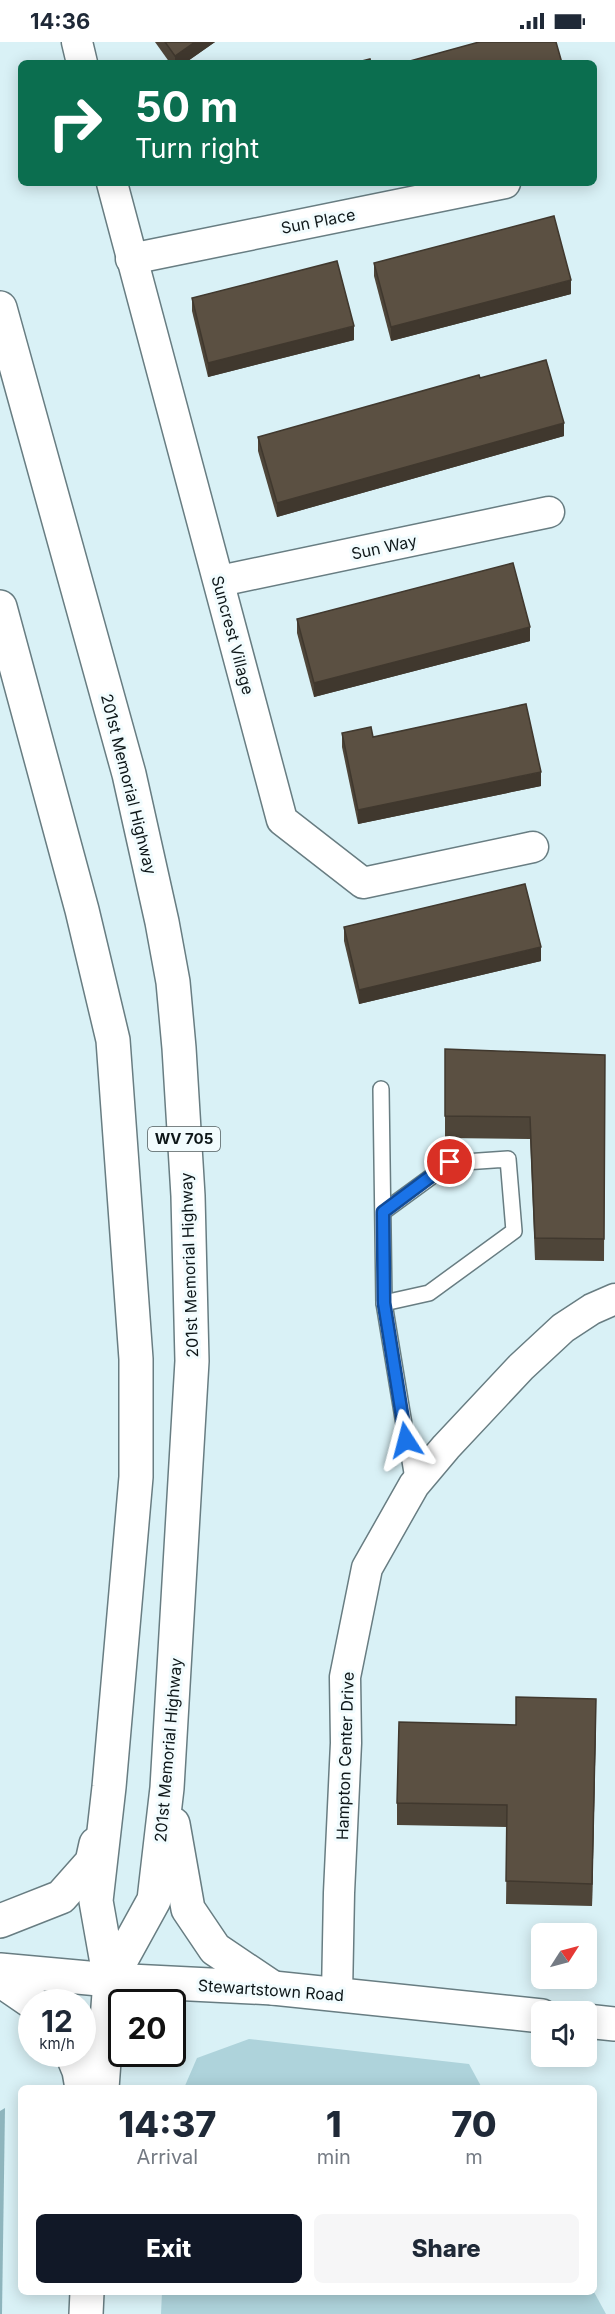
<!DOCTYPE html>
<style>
:root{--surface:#fff;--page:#f6f6f7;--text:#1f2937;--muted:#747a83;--accent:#111827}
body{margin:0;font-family:Inter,sans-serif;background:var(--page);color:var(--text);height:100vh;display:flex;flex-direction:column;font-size:22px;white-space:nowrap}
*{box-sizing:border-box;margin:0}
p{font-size:20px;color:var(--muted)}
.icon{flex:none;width:33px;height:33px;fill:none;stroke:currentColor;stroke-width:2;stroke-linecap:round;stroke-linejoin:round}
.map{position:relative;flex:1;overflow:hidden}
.panel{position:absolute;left:18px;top:2043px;width:579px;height:210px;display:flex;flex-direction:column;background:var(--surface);border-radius:9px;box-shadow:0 3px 15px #0003}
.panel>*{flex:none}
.guide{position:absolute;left:18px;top:18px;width:579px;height:126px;border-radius:9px;box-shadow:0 3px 15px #0003;background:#0b6e4f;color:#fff;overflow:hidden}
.needle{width:39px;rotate:54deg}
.tools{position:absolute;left:531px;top:1881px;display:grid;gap:12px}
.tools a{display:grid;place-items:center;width:66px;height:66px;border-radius:9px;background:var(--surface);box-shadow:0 3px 15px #0003;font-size:30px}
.speed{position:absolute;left:18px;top:1947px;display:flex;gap:12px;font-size:30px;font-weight:700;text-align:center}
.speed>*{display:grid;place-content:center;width:78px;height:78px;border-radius:50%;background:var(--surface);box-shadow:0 3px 15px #0003;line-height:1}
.speed small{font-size:15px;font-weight:400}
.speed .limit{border:3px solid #111;border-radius:9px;background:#fff;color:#111}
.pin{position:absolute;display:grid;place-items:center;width:51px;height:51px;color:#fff;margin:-26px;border:3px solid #fff;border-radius:50%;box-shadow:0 2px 6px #0007}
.me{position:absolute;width:66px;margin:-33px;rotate:351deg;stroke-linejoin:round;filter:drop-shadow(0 0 4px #0008)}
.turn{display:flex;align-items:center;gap:21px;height:126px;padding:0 18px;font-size:27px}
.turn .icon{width:78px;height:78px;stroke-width:2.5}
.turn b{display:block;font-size:42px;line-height:51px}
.eta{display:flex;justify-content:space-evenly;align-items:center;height:102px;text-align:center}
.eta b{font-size:36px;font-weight:800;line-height:42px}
.primary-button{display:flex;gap:12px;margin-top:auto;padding:12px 18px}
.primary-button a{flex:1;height:69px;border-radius:9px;background:var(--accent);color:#fff;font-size:24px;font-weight:800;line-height:69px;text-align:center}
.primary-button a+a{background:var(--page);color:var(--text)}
.status{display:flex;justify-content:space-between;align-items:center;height:42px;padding:0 30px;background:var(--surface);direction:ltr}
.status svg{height:16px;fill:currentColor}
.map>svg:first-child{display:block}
</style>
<div class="status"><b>14:36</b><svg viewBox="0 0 49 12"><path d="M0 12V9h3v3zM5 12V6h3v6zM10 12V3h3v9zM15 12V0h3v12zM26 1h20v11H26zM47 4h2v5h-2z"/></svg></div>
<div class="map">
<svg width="615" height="2272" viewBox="0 0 615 2272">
<rect width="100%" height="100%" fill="#d9f1f6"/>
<!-- green -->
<g fill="#aed3db">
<polygon points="249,1997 469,2022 482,2046 184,2046 197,2016"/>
<polygon points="162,2250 594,2250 606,2272 161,2272"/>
</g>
<!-- forest -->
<polygon fill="#8eb5bd" points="5,2066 2,2272 0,2272 0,2069"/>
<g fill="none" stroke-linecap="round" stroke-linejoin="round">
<!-- lane casing -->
<g stroke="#687d82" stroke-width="18">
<g id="lane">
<polyline points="381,1047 384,1261 414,1443"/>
<polyline points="383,1170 450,1121 508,1117 514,1189 429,1251 384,1261"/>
</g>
</g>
<!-- street casing -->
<g stroke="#687d82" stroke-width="33">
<g id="street">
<polyline points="77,0 82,21"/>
<polyline points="112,141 282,778 363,841 533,805"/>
<polyline points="131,217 505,141"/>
<polyline points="220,539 549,470"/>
<polyline points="337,1952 339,1851 346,1701 345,1635 367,1526 414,1443 446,1405 521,1325 563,1286 592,1267 615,1257"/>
</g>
</g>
<!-- secondary casing -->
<g stroke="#687d82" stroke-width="36">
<g id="secondary">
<polyline points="0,1928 110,1938 273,1946 542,1974"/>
<polyline points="586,1979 615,1982"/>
</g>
</g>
<!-- primary casing -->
<g stroke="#687d82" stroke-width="36">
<g id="primary">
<polyline points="0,266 129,732 162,880 173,940 179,1006 188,1154 192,1319 167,1746 154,1858 110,1938"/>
<polyline points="0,565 82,868 113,998 136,1317 136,1435 109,1745 96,1859 110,1938 102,2046"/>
<polyline points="173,1782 188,1867 215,1907 273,1946"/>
<polyline points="0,1879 61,1855 92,1820 96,1802"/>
<polyline points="0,1938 32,1960"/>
<polyline points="72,2012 79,2029 82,2046"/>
<polyline points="86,2272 87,2250"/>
</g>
</g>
<!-- lane -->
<use href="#lane" stroke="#fff" stroke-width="15"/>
<!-- street -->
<use href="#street" stroke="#fff" stroke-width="30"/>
<!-- secondary -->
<use href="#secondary" stroke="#fff" stroke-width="33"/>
<!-- primary -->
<use href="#primary" stroke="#fff" stroke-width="33"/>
</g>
<!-- wall -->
<g fill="#4e4539">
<polygon points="155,0 215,0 185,21 170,21"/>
<polygon points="374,221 571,252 391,299 374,234"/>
<polygon points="192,256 354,298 208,335 192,269"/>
<polygon points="480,336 564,394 277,475 258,409 258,395"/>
<polygon points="297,577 530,599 314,655 297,591"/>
<polygon points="342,691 373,695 541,744 358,782 342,705"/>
<polygon points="344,885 541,919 359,962 344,899"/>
<polygon points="445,1007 605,1013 604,1219 535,1218 530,1097 445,1096"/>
<polygon points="596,1679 592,1864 506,1862 507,1785 397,1783 397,1761 516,1683"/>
</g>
<!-- shaded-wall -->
<g fill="#40382e">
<polygon points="195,0 215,0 185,21 175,21 175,14"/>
<polygon points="571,238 571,252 391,299 391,285"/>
<polygon points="354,284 354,298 208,335 208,321"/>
<polygon points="564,381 564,394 277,475 277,461"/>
<polygon points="530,585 530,599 314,655 314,641"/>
<polygon points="541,730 541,744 358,782 358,768"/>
<polygon points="541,905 541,919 359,962 359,948"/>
<polygon points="596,1657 596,1679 592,1864 592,1842"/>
</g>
<!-- building -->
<g fill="#5b5042" stroke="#40382e" stroke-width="1.5">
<polygon points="165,0 195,0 175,14"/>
<polygon points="479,0 556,0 562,21 406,21 406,20"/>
<polygon points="370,17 371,21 354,21"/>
<polygon points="554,174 571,238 391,285 374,221"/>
<polygon points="337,219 354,284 208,321 192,256"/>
<polygon points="546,318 564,381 277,461 258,395 479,333 480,336"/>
<polygon points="513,521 530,585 314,641 297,577"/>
<polygon points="526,662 541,730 358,768 342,691 371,685 373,695"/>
<polygon points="525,842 541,905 359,948 344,885"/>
<polygon points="445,1007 605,1013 604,1197 535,1196 530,1075 445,1074"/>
<polygon points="516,1655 596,1657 592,1842 506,1839 507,1763 397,1761 399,1680 516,1683"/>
</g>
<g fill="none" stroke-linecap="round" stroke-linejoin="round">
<!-- route casing -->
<g stroke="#114b97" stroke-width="15">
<polyline id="route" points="406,1398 384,1261 383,1170 450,1120"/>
</g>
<!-- route -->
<use href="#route" stroke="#1a73e8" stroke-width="10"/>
</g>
<g text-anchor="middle" stroke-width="6" stroke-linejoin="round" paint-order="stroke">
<!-- shield labels -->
<rect fill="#f2fcfe" stroke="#525c5e" stroke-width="1.5" x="148" y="1085" width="72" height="24" rx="4.5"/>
<g font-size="15" font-weight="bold" fill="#0e1719">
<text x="184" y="1102">WV 705</text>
</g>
<!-- street labels -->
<g font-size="16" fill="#0e1719" stroke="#f2fcfe">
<text transform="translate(318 179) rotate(-11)" y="6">Sun Place</text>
<text transform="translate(384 505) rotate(-12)" y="6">Sun Way</text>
<text transform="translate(233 593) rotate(75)" y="6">Suncrest Village</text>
<text transform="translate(129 742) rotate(76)" y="6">201st Memorial Highway</text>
<text transform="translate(189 1223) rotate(-92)" y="6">201st Memorial Highway</text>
<text transform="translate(168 1708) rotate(-85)" y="6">201st Memorial Highway</text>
<text transform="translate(345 1714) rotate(-88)" y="6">Hampton Center Drive</text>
<text transform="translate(271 1948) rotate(4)" y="6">Stewartstown Road</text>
</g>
</g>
</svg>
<div class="tools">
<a><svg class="needle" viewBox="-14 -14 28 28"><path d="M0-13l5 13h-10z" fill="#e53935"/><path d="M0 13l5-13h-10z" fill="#747a83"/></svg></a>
<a><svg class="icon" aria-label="sound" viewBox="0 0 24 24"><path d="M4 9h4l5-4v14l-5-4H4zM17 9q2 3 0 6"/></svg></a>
</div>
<div class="speed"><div>12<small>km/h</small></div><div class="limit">20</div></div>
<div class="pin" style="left:450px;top:1120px;background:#d93025"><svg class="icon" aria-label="arrive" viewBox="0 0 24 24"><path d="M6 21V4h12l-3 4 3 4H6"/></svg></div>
<svg class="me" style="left:406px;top:1398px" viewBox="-20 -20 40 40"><path d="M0-17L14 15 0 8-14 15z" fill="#1a73e8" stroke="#fff" stroke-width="4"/></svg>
<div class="guide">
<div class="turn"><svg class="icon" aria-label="right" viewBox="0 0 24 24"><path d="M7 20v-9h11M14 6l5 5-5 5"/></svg><div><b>50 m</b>Turn right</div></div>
</div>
<section class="panel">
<div class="eta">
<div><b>14:37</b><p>Arrival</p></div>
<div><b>1</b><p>min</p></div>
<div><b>70</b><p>m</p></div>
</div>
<div class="primary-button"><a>Exit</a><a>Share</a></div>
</section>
</div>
